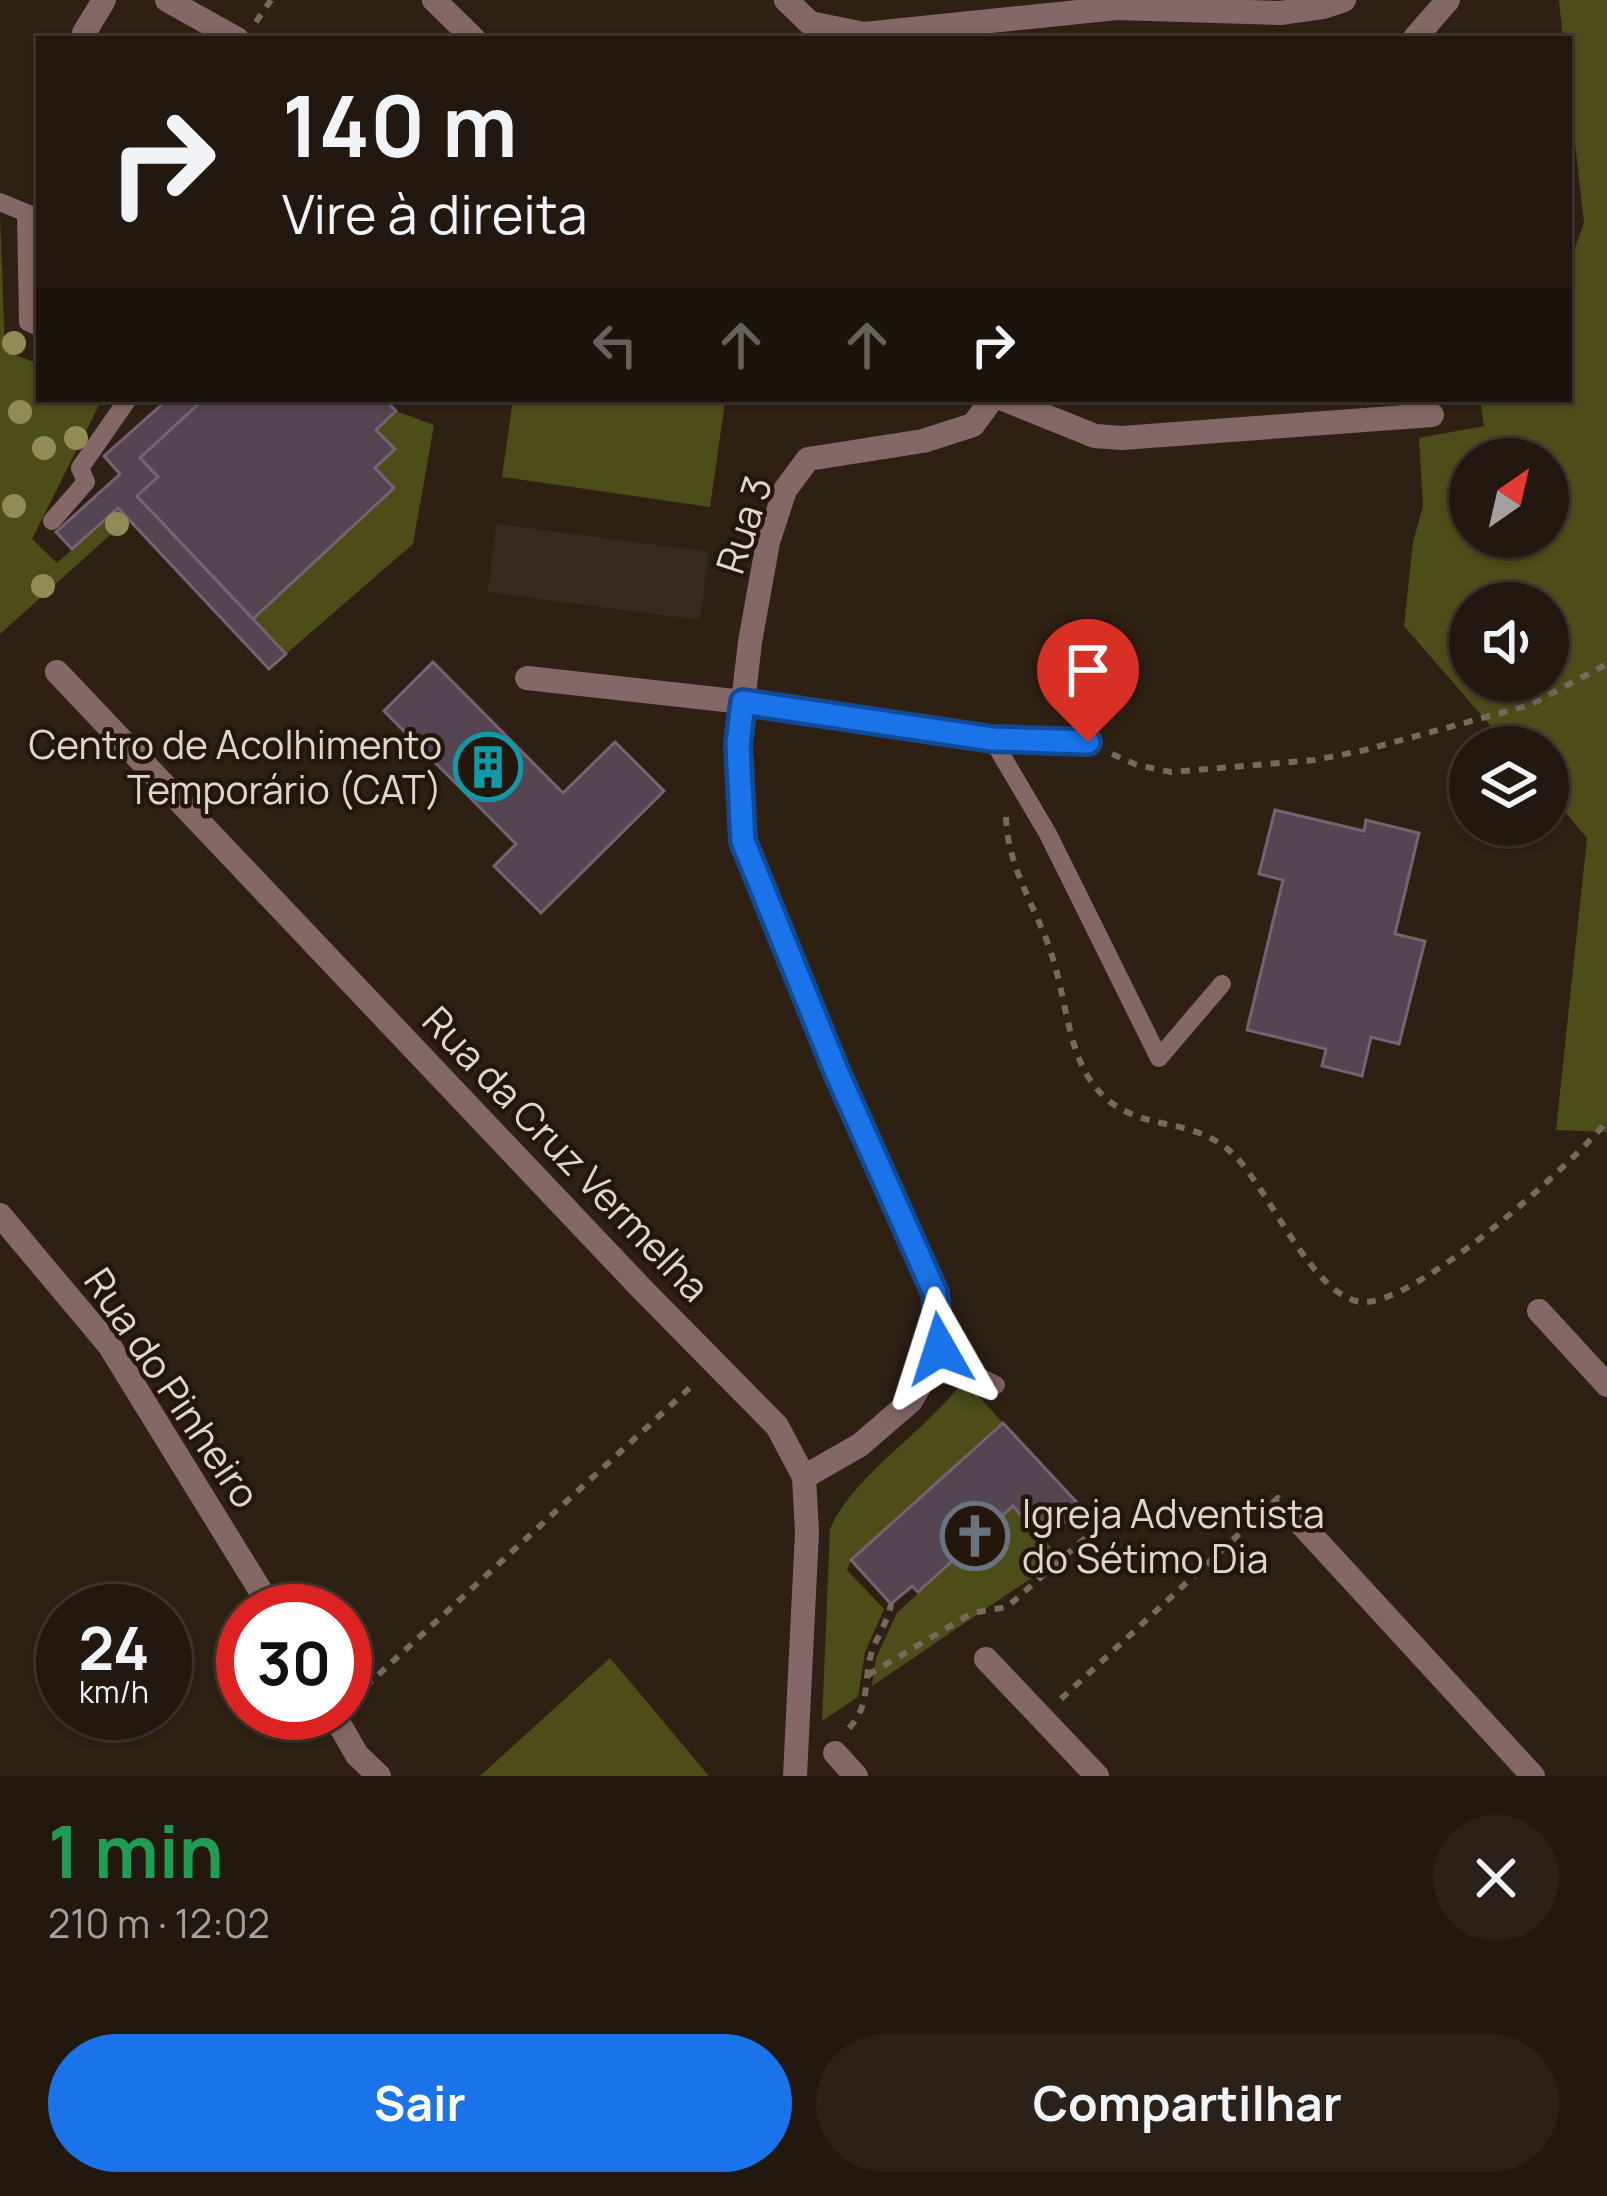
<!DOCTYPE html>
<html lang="pt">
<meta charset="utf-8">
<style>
:root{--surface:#23180f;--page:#2b2118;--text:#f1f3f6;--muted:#a3a09e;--line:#40372f;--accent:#1a73e8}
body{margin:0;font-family:Manrope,sans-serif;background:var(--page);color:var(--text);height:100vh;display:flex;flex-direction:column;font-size:45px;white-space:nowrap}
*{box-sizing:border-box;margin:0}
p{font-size:39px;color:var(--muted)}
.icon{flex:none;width:66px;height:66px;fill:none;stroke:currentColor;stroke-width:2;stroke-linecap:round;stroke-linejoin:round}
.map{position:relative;height:1776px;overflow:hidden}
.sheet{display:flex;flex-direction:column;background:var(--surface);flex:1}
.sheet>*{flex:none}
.banner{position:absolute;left:36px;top:36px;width:1536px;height:366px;border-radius:0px;box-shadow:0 3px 9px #0004,0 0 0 3px var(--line);background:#23180f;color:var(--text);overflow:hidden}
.needle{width:78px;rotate:34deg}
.fabs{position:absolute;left:1449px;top:438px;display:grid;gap:24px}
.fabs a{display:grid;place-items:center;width:120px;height:120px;border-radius:50%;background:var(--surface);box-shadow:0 3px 9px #0004,0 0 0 3px var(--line);font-size:60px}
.speed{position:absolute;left:36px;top:1584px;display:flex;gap:24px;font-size:60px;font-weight:700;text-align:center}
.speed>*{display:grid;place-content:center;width:156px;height:156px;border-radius:50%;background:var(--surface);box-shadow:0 3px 9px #0004,0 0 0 3px var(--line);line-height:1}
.speed small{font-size:30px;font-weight:400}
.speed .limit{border:18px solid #d22;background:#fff;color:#111}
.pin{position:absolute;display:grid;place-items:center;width:102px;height:102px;color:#fff;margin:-123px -51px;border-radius:50% 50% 50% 0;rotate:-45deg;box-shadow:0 0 12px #0007}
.pin .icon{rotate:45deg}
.me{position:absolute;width:132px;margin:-66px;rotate:354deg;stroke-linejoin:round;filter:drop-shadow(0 0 9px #0008)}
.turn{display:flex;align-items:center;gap:42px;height:252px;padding:0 48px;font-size:54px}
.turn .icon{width:156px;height:156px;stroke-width:2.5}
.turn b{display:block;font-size:84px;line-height:102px}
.lanes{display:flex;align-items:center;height:114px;padding:0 48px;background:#0003;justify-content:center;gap:60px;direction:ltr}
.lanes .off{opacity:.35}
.round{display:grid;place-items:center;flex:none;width:126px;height:126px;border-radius:63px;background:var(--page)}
.summary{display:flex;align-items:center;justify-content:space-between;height:204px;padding:0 48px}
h1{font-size:72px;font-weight:700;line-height:90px;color:#1e9e55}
.cta{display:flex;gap:24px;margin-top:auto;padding:24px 48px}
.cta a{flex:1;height:138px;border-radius:72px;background:var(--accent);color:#fff;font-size:48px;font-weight:700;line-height:138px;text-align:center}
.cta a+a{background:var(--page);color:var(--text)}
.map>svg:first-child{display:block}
</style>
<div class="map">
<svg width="1607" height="1776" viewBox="0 0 1607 1776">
<rect width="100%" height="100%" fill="#2f2014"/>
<!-- education -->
<polygon fill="#392a20" points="496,524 709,552 700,620 488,592"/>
<!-- green -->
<g fill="#4c4d19" fill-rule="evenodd">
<path d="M1559,0H1607V1132L1556,1130L1587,838L1548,792V747H1509L1404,626L1413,542L1423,506L1419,438L1484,426L1480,399H1569V264L1584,223L1569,89V39H1563ZM1548,459V537H1470V459ZM1548,603V681H1470V603Z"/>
<polygon points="0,214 5,351 39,364 39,399 102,399 32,539 57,563 118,508 128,519 0,634"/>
<polygon points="513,399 725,402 710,507 502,477"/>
<polygon points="396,411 434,425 413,544 286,654 253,619 394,489 375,468 395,449 376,430"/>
<path d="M964,1380L1003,1423L851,1560L847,1570L884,1609L865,1652L858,1697L822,1721L830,1529C854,1474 926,1432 964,1380Z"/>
<polygon points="1013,1506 1061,1558 872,1686 876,1658 897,1613"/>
<polygon points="610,1658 709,1776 480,1776"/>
</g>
<!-- building -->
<g fill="#554553" stroke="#756372" stroke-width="3">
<polygon points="168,399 204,399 140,458 158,477 137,496 286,654 269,669 118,508 72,549 56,532 120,474 104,456"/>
<polygon points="204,399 384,399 396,411 376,430 395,449 375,468 394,488 253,619 137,496 158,477 140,458"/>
<polygon points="433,662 563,793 615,742 664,791 541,913 494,866 516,844 384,711"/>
<polygon points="1275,810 1364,831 1366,820 1419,833 1395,934 1425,941 1399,1044 1371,1037 1362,1076 1322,1066 1326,1049 1247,1030 1283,880 1259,874"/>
<polygon points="1003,1423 1081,1507 1044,1541 1013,1506 918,1592 912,1586 891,1604 851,1560"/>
</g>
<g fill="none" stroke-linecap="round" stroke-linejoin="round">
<!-- path -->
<g stroke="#76695e" stroke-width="6" stroke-dasharray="9 9" stroke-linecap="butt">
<polyline points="256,22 271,0"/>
<polyline points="1112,754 1137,765 1171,772 1315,760 1365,750 1530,705 1607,664"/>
<path d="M1006,817C1007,869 1040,913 1054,962C1065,999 1068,1042 1087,1075C1126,1140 1188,1109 1234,1155C1270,1190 1313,1298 1362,1302C1415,1306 1572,1165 1607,1121"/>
<polyline points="868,1675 972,1613 1007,1607 1099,1526"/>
<polyline points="352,1699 695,1383"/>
<polyline points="1061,1699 1278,1498 1285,1505"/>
<path d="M849,1728C871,1706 863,1679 872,1651C878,1635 888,1621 891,1604"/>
</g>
<!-- lane -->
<g stroke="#846867" stroke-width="18">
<polyline points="0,202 34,216"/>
<polyline points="26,213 28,322 39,327"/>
<polyline points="52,521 86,482 80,468 128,399"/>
<polyline points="992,739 1048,834 1159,1058 1222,984"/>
<polyline points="936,1355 996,1385"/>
</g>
<!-- street -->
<g stroke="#846867" stroke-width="24">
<polyline points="167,0 237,39"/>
<polyline points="434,0 474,39"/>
<polyline points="786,0 810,23 864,34 1117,8 1280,13 1323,7 1344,0"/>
<polyline points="84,33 104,0"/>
<polyline points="1414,39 1448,0"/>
<polyline points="1003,399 1095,436 1122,438 1432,415"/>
<polyline points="57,672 641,1288 777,1426 804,1477 807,1532 795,1776"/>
<polyline points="527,678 743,702 992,739 1088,742"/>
<polyline points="0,1215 109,1345 273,1611"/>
<polyline points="1539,1311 1607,1385"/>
<polyline points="804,1477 860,1445 911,1401 940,1349 935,1293 837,1073 743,841 738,745 750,642 768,542 785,490 808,459 923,441 973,425 992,399"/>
<polyline points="1303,1526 1533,1776"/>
<polyline points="986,1659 1097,1776"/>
<polyline points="333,1713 357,1755 379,1776"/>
<polyline points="835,1753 856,1776"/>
</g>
</g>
<!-- trees -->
<g fill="#918c55">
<circle cx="14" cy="343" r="12"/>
<circle cx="20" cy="412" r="12"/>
<circle cx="76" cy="438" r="12"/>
<circle cx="44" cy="448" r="12"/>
<circle cx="14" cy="506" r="12"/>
<circle cx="117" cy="524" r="12"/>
<circle cx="43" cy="586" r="12"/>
</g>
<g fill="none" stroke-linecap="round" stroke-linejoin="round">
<!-- route casing -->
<g stroke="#114b97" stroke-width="30">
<polyline id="route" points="940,1349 935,1293 837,1073 743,841 738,745 743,702 992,739 1088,742"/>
</g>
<!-- route -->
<use href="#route" stroke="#1a73e8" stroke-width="21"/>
</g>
<!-- icons -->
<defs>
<g id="building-ring" transform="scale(3.45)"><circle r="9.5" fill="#25160b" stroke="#0f9aa8" stroke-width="1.5"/><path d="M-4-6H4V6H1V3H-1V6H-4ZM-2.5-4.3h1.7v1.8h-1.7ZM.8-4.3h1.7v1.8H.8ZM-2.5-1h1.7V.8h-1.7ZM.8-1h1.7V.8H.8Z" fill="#0f9aa8"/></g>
<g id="church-ring" transform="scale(3.45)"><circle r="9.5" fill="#25160b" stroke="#6b7280" stroke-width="1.5"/><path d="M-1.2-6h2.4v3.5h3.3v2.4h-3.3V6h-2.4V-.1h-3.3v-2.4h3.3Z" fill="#6b7280"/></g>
</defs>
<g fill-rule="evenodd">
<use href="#building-ring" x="488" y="767"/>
<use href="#church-ring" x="975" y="1536"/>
</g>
<g text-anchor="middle" stroke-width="9" stroke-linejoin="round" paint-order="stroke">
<!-- street labels -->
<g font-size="39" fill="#e0d6ce" stroke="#25160b">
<text transform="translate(744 525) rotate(-72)" y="14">Rua 3</text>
<text transform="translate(566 1154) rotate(46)" y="14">Rua da Cruz Vermelha</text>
<text transform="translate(172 1388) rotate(56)" y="14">Rua do Pinheiro</text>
</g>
<!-- poi labels -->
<g font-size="39" fill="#e0d6ce" stroke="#25160b" text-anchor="end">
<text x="442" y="759">Centro de Acolhimento<tspan x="442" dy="45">Temporário (CAT)</tspan></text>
<text x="1022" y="1528" text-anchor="start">Igreja Adventista<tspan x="1022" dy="45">do Sétimo Dia</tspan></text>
</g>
</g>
</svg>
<div class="fabs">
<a><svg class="needle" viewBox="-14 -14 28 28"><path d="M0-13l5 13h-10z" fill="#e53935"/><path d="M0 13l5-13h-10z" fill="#a3a09e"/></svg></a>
<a><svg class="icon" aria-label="sound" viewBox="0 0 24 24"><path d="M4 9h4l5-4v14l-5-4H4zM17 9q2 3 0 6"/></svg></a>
<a><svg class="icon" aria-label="layers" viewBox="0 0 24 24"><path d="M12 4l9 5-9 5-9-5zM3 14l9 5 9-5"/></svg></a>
</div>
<div class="speed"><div>24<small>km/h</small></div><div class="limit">30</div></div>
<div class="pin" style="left:1088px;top:742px;background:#d93025"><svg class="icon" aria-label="arrive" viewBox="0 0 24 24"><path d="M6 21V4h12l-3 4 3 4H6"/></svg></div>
<svg class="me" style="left:940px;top:1349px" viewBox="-20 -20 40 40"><path d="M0-17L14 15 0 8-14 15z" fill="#1a73e8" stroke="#fff" stroke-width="4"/></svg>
<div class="banner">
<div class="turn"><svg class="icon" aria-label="right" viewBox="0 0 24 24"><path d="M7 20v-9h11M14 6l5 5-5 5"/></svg><div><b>140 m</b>Vire à direita</div></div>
<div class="lanes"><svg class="icon off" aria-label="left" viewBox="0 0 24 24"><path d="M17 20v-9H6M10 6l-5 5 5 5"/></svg><svg class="icon off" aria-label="ahead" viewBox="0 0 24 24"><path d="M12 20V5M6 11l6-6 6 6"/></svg><svg class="icon off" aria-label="ahead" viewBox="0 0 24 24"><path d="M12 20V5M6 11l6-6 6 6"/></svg><svg class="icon" aria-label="right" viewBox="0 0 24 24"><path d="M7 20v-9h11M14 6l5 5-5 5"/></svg></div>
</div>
</div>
<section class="sheet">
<div class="summary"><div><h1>1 min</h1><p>210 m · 12:02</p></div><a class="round"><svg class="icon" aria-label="close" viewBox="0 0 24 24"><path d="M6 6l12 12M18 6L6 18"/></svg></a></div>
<div class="cta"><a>Sair</a><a>Compartilhar</a></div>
</section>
